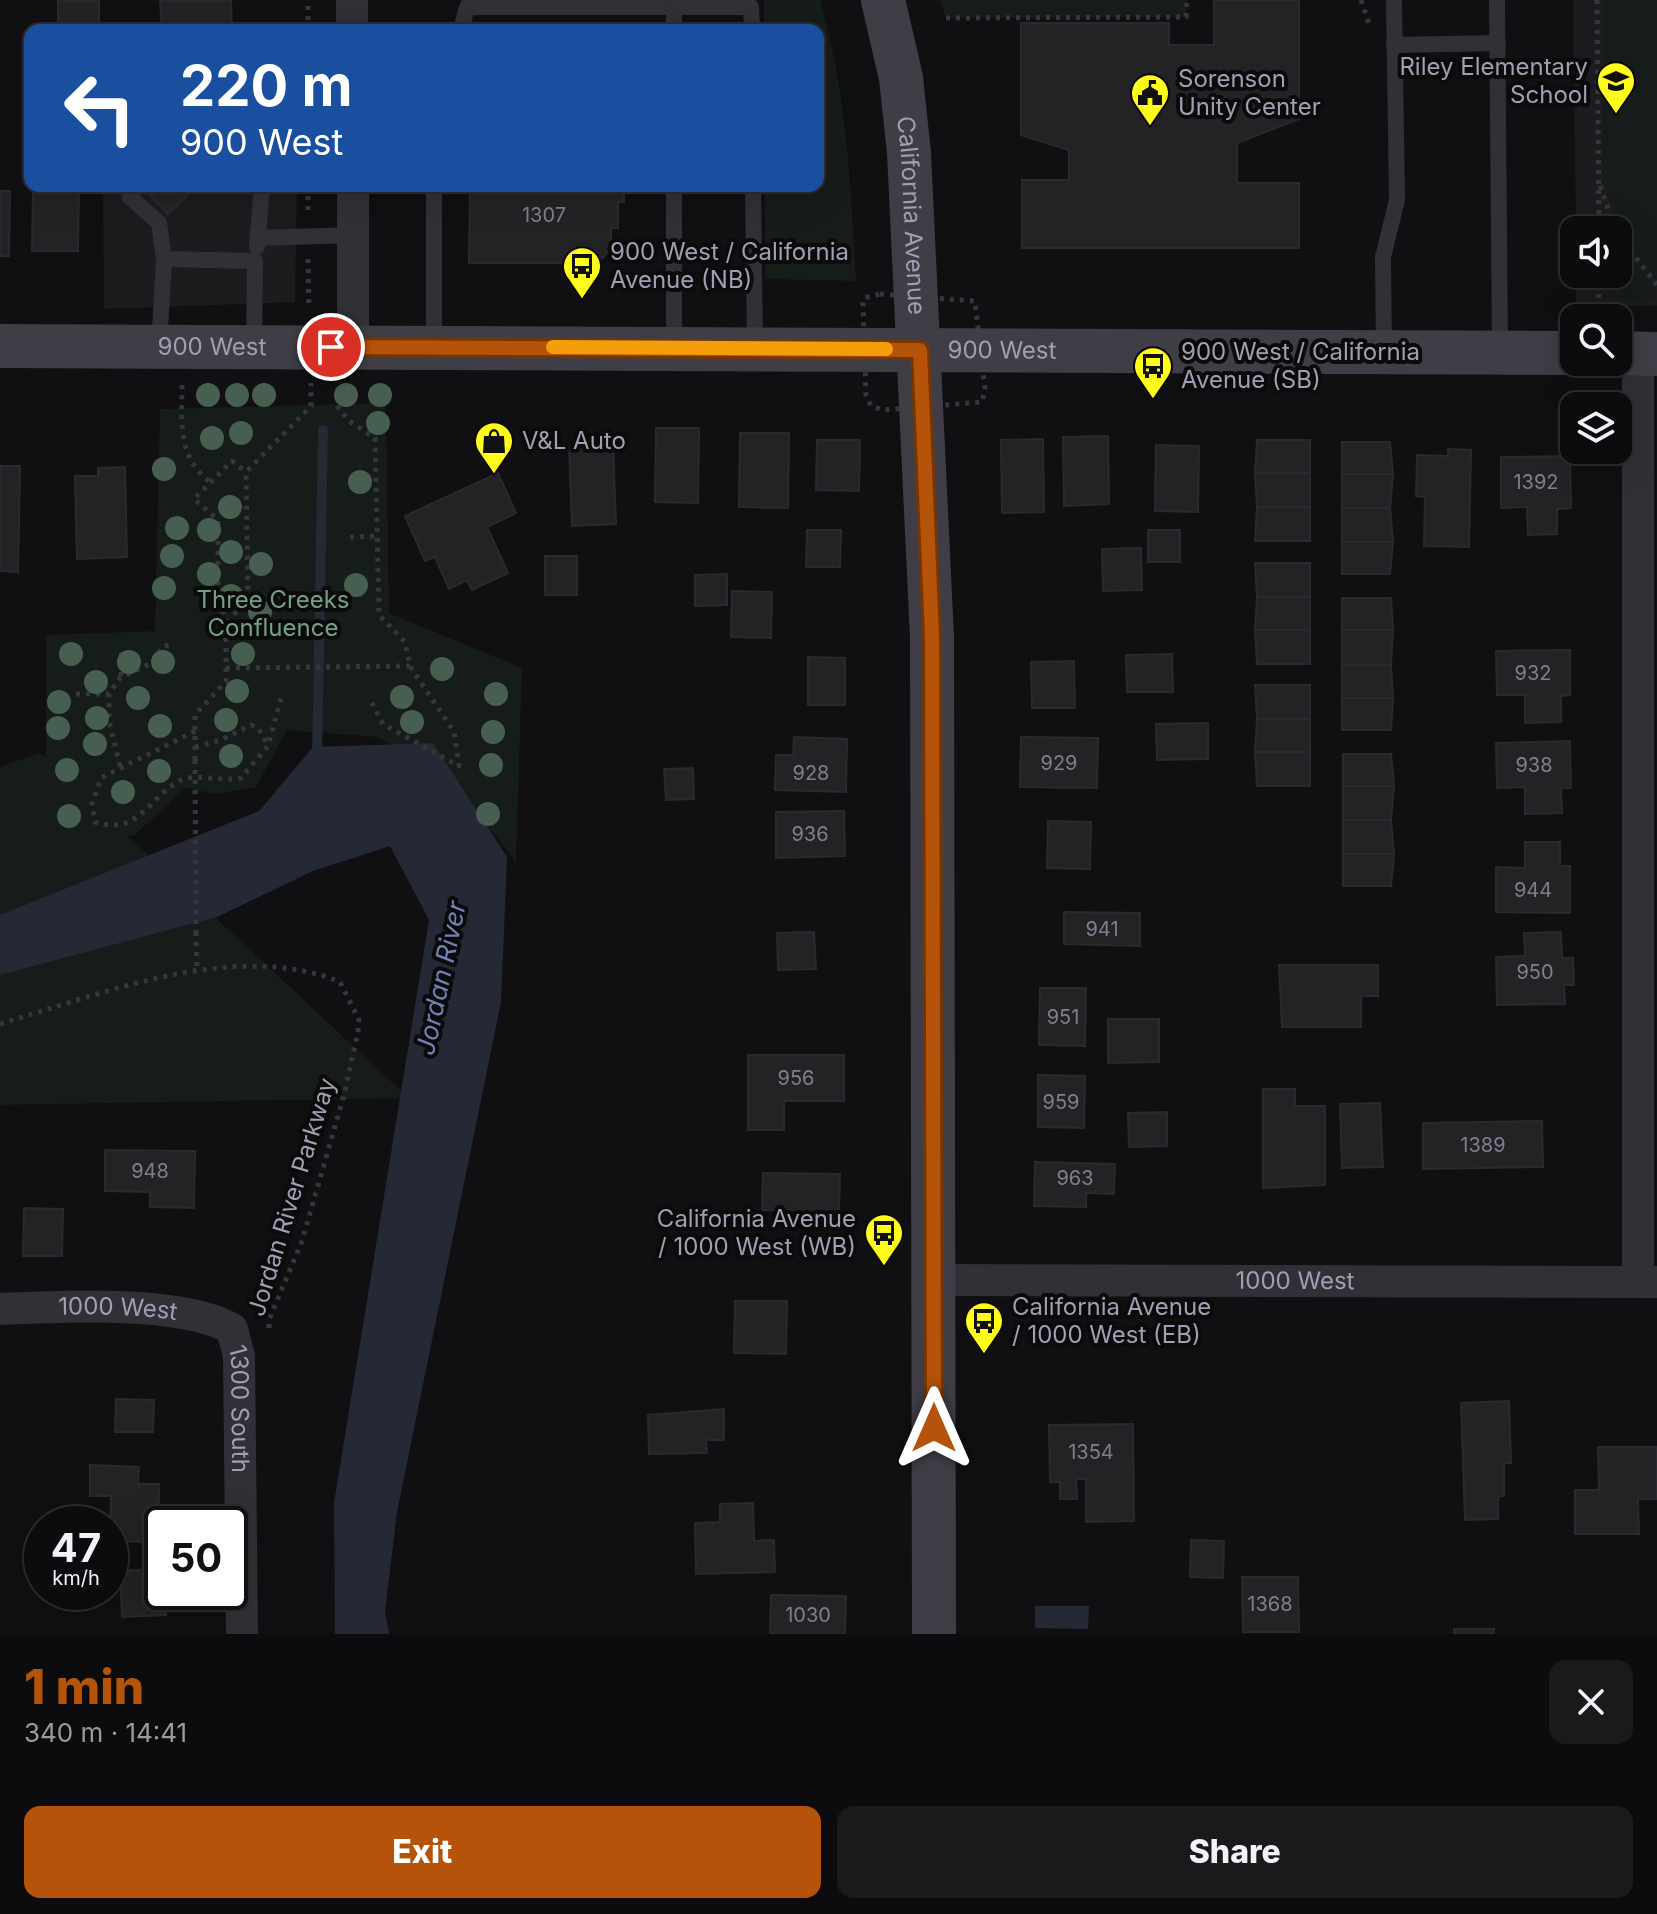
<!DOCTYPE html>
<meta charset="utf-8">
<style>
:root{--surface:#0c0b0d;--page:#1a191b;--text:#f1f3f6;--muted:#9a9b9d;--line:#2c2b2e;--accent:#b45309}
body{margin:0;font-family:Inter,sans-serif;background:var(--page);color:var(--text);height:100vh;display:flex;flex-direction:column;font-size:30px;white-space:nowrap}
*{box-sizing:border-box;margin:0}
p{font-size:26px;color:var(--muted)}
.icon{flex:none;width:44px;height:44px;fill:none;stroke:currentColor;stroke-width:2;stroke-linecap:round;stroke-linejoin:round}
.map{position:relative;height:1634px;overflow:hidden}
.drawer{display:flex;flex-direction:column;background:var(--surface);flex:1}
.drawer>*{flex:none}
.guide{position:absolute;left:24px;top:24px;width:800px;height:168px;border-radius:16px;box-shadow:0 8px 32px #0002,0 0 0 2px var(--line);background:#1a4fa0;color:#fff;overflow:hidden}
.tools{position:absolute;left:1560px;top:216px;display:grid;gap:16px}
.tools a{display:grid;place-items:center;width:72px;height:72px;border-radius:16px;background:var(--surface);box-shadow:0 8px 32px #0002,0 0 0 2px var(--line);font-size:40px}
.speed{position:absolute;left:24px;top:1506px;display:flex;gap:16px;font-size:40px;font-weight:700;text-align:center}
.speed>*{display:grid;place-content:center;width:104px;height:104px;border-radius:50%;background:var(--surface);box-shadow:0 8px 32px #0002,0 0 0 2px var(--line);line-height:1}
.speed small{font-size:20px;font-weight:400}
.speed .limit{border:4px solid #111;border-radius:12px;background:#fff;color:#111}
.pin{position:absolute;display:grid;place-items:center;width:68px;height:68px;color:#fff;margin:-34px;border:4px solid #fff;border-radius:50%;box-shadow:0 2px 8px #0007}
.me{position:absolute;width:88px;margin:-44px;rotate:0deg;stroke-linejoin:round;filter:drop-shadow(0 0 6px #0008)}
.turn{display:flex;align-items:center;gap:28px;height:168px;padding:0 24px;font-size:36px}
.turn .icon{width:104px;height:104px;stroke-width:2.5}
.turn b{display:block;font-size:56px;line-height:68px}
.round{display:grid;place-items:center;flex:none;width:84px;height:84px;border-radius:16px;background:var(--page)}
.overview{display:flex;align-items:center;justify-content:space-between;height:136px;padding:0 24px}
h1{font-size:48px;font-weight:800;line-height:60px;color:var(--accent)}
.primary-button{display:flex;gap:16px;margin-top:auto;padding:16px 24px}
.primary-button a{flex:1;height:92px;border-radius:16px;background:var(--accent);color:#fff;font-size:32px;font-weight:800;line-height:92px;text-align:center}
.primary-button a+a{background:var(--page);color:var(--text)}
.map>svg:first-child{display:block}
</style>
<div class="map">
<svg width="1657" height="1634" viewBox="0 0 1657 1634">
<rect width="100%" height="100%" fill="#100f11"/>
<!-- built -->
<g fill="#1c1b1e">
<polygon points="1573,0 1657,0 1657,306 1576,306 1576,274 1618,274 1618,230 1576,230"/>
<polygon points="103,186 297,186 295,302 104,309"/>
</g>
<!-- green -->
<g fill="#161c19">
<path d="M764,0H820L822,7C847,97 851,189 856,281L765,279V186H818V30H764Z"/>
<polygon points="940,0 1187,0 1186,17 946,18"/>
<polygon points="1603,0 1657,0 1657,279 1626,242 1604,183"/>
<polygon points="1618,241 1651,285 1656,299 1605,298 1605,274 1618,274"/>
<polygon points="386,403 389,613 522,668 516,861 439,768 377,737 287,730 256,787 217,794 185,788 135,835 128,836 409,1098 0,1105 0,767 39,753 46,758 46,635 155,631 160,409"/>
</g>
<!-- water -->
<g fill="#252935">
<polygon points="433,743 507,857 501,1002 397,1512 385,1611 389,1634 335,1634 334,1503 429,920 390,846 313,871 217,917 0,975 0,915 259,811 313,747"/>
<polygon points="1035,1606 1089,1606 1088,1629 1035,1628"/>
</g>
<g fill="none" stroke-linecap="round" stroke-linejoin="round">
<!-- stream -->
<polyline stroke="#252935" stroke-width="10" points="317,760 323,430"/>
</g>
<!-- building -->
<g fill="#232225" stroke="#2b292d" stroke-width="2">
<rect x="58" y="0" width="41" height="30"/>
<polygon points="160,0 231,0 232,30 162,30"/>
<polygon points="1214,0 1299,0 1299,119 1237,143 1237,183 1299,183 1299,248 1022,248 1022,180 1069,180 1069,150 1021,135 1021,23 1169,23 1169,45 1214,45"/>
<polygon points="33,186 79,186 78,251 32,251"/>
<polygon points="141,186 197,186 168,214"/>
<polygon points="470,186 624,186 624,202 618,202 618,228 611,228 611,249 598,263 469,263"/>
<polygon points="0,191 10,191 9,256 0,256"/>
<polygon points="656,428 699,428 698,503 655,502"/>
<polygon points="740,433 789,433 788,508 739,507"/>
<polygon points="1108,436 1109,504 1064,506 1063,437"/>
<polygon points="1043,439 1044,512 1002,513 1001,440"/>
<polygon points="817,440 860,440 859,491 816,490"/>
<polygon points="1257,440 1310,440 1310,473 1255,473"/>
<polygon points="1342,442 1390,442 1393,474 1342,474"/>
<polygon points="613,445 616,524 572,526 569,447"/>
<polygon points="1156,445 1199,446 1198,512 1155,511"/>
<polygon points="1448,449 1471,450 1469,547 1424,546 1425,497 1416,496 1417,455 1448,456"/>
<polygon points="1570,456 1571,508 1557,509 1557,534 1528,535 1527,507 1501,508 1501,457"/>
<polygon points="0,466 20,466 18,572 0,571"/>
<polygon points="125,467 127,557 77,559 75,476 98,476 98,468"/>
<polygon points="498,473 516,513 487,527 508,573 472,590 467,580 449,589 435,557 425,561 405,516"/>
<polygon points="1255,473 1310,473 1310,507 1257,507"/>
<polygon points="1342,474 1393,474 1390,508 1342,508"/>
<polygon points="1257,507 1310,507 1310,541 1255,541"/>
<polygon points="1342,508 1390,508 1393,542 1342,542"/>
<polygon points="807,530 841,530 840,567 806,567"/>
<rect x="1148" y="530" width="32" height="32"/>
<polygon points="1342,542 1393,542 1390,574 1342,574"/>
<polygon points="1141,548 1142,590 1103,591 1102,549"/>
<rect x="545" y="556" width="32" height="39"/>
<polygon points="1255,563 1310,563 1310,597 1257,597"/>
<polygon points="727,574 727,605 695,606 695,575"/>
<polygon points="732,591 772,592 771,638 731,637"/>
<polygon points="1257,597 1310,597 1310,630 1255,630"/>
<polygon points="1342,598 1391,598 1393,630 1342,630"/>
<polygon points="1255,630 1310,630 1310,664 1257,664"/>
<polygon points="1342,630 1393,630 1391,665 1342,665"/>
<polygon points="1570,650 1570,695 1561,696 1561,722 1525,723 1525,695 1497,695 1496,651"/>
<polygon points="1172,654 1173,692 1127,692 1126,655"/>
<polygon points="808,657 845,658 845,705 808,705"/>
<polygon points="1074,661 1075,708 1032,708 1031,662"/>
<polygon points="1342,665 1391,665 1393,698 1342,698"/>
<polygon points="1255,685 1310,685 1310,719 1257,719"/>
<polygon points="1342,698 1393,698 1391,730 1342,730"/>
<polygon points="1257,719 1310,719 1310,752 1255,752"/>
<polygon points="1208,723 1208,759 1157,760 1156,724"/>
<polygon points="794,737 847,739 846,792 775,790 776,755 793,755"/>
<polygon points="1021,737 1098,738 1097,788 1020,787"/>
<polygon points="1570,741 1571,788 1561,788 1562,813 1525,814 1525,787 1497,788 1496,743"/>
<polygon points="1255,752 1310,752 1310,786 1257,786"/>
<polygon points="1343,754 1391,754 1394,786 1343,786"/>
<polygon points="693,768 694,799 666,800 664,769"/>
<polygon points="1343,786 1394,786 1391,820 1343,820"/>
<polygon points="844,811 845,856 776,858 776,812"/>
<polygon points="1343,820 1391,820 1394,854 1343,854"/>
<polygon points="1048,821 1091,822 1090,869 1047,868"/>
<polygon points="1525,842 1560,842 1560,866 1570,866 1570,913 1496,912 1496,867 1525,868"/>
<polygon points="1343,854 1394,854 1391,886 1343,886"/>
<polygon points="1064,912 1140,913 1140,946 1064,944"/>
<polygon points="814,932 816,969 778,970 777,933"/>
<polygon points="1561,932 1562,958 1573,958 1574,985 1564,985 1565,1004 1497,1005 1496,957 1525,956 1524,933"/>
<polygon points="1279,965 1378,965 1378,996 1361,996 1361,1027 1282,1027"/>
<polygon points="1040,988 1086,988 1085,1046 1039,1045"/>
<polygon points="1108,1019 1159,1019 1159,1062 1108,1063"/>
<polygon points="748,1055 844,1055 844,1101 784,1101 784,1130 748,1130"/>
<polygon points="1038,1075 1085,1076 1084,1128 1038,1127"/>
<polygon points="1263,1089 1295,1089 1295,1106 1325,1106 1325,1185 1263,1188"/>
<polygon points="1380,1103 1383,1167 1342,1168 1340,1104"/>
<polygon points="1167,1112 1167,1146 1129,1147 1128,1113"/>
<polygon points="1542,1121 1543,1167 1423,1169 1423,1123"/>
<polygon points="105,1150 195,1151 194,1208 150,1207 150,1192 105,1191"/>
<polygon points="1035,1162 1115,1164 1114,1194 1086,1193 1086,1207 1034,1206"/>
<polygon points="763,1173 840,1174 839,1211 762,1210"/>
<polygon points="24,1208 63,1209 62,1256 23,1256"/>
<polygon points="735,1301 787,1301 786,1354 734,1353"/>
<polygon points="116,1399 154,1400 153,1432 115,1432"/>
<polygon points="1509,1401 1511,1463 1504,1463 1504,1496 1498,1497 1498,1519 1465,1520 1461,1403"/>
<polygon points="724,1409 724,1440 706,1440 707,1453 649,1454 648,1415"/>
<polygon points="1133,1424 1134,1521 1086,1522 1086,1479 1076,1479 1077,1499 1060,1499 1060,1482 1050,1482 1049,1425"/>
<polygon points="1598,1447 1657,1447 1657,1499 1638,1499 1639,1534 1575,1534 1575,1490 1599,1490"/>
<polygon points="90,1465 139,1467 138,1484 159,1484 158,1542 110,1541 111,1496 90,1496"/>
<polygon points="753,1503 754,1541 774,1540 775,1572 696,1574 695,1523 720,1522 720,1504"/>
<polygon points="1191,1540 1224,1541 1223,1578 1190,1577"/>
<polygon points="162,1569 166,1615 122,1617 120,1571"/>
<polygon points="1242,1577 1298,1577 1299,1632 1243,1632"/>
<polygon points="771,1595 846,1596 845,1634 770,1634"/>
<rect x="1454" y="1629" width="40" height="5"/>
</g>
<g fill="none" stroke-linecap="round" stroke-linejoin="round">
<!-- path -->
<g stroke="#36363d" stroke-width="5" stroke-dasharray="4 6" stroke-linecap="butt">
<polyline points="1361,0 1369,24"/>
<polyline points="1597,0 1599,230"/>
<polyline points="946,18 1186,17 1187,0"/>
<polyline points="308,30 308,0"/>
<polyline points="308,186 308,213"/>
<polyline points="1600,186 1616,230"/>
<polyline points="1618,234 1657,285"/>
<polyline points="308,259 309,309"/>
<polyline points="1599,274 1599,301"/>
<polygon points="880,294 975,301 985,389 982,402 883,410 871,406 866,395 863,304 864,298"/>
<path d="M182,385C182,423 177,456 210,482"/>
<polyline points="337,406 349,421 375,438 379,615 405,642 410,666 454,732 459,766 383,724 369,697"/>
<polyline points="350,537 377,536"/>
<polyline points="248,597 281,596"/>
<polyline points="226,624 218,594 218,520 194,499 232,461 246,472"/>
<polyline points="226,668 410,666"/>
<polyline points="121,676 122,648"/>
<polyline points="76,694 109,694"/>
<path d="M195,731L101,778L92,804L95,822C139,836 147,799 179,781C195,773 223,782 241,778L268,746L281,698"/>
<polyline points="195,747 221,740 251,725 258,728 268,745"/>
<polyline points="195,760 195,715 226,681 226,625 248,597 246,472 311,406 311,383"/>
<polyline points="120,766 109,721 109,694 119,679 153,662 163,646 172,645"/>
<polyline points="196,932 197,970"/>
<path d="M0,1024C101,994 237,939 340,982L359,1020L358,1032L344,1095L302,1241L269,1320V1333"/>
</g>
<!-- lane -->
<g stroke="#313036" stroke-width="16">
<polyline points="1497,0 1500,351"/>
<polyline points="461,30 467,7 751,7 752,30"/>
<polyline points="674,30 674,7"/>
<polyline points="1394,45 1498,43"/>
<polyline points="434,186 434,344"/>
<polyline points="674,186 674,346"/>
<polyline points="753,186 755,347"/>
<polyline points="130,197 159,223 164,259"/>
<polyline points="258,238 353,235"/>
<polyline points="257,247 262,186"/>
<polyline points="159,346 164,259 255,261 254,347"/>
<polyline points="1384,349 1383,257 1397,200 1394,0"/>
</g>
<!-- street -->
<g stroke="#313036" stroke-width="32">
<polyline points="352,0 352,30"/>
<polyline points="353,186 353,347"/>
<polyline points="1638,353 1638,1282"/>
<path id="s1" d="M933,1280L1657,1282"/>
<path id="s2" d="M0,1309C58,1306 184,1300 232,1329L239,1356L242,1634"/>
</g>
<!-- secondary -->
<g stroke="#3f3e46" stroke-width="44">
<path id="s3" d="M883,0L901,78L909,153L932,637L934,1634"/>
<path id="s4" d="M0,346L1574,353"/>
<polyline points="1618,353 1657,354"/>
</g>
<!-- path-bridge -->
<polyline stroke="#36363d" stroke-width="5" stroke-dasharray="4 6" stroke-linecap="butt" points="195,760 196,932"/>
</g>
<!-- trees -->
<g fill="#475f51">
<circle cx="208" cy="395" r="12"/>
<circle cx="237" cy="395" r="12"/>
<circle cx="264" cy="395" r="12"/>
<circle cx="346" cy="395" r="12"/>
<circle cx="380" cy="395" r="12"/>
<circle cx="378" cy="423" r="12"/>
<circle cx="241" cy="433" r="12"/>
<circle cx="212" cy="438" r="12"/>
<circle cx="164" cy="469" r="12"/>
<circle cx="360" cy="482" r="12"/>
<circle cx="230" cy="507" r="12"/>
<circle cx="177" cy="528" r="12"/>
<circle cx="209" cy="530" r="12"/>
<circle cx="231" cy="552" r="12"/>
<circle cx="172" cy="556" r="12"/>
<circle cx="261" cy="564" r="12"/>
<circle cx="209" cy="574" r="12"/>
<circle cx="356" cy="585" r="12"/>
<circle cx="164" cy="588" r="12"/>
<circle cx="231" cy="596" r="12"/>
<circle cx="260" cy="612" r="12"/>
<circle cx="71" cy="654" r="12"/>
<circle cx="243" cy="654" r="12"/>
<circle cx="129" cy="662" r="12"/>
<circle cx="163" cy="662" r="12"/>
<circle cx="442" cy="669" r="12"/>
<circle cx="96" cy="682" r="12"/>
<circle cx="237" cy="691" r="12"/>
<circle cx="496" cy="694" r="12"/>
<circle cx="402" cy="697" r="12"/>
<circle cx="138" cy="698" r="12"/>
<circle cx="59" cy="702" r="12"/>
<circle cx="97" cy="718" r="12"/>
<circle cx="226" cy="720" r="12"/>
<circle cx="412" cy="722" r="12"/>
<circle cx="160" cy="726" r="12"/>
<circle cx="58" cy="728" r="12"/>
<circle cx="493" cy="732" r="12"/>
<circle cx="95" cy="744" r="12"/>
<circle cx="231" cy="756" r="12"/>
<circle cx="491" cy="765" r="12"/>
<circle cx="67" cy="770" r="12"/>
<circle cx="159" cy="771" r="12"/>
<circle cx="123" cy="792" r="12"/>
<circle cx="488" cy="814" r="12"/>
<circle cx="69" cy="816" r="12"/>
</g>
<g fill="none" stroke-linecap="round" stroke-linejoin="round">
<!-- route casing -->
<g stroke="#753606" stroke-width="20">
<polyline id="route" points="331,347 920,350 932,637 934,1428"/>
</g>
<!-- route -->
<use href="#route" stroke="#b45309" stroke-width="14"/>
<!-- slow -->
<polyline stroke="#f59e0b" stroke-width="14" points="553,347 886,349"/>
</g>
<!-- icons -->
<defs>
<g id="school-pin" transform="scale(2)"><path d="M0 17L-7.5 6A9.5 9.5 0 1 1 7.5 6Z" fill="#fffb1a" stroke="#0b0b0c"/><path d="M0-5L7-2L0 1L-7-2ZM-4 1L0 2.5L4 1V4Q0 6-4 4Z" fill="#111"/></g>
<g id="civic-pin" transform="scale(2)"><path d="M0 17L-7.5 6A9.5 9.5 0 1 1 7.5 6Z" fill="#fffb1a" stroke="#0b0b0c"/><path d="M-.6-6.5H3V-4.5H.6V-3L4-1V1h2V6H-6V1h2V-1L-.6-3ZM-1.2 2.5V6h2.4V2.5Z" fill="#111"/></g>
<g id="bus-pin" transform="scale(2)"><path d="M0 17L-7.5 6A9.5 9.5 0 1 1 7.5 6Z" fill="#fffb1a" stroke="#0b0b0c"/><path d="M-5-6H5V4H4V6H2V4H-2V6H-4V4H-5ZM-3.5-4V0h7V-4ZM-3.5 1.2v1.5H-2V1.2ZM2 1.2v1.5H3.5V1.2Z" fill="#111"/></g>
<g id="shop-pin" transform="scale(2)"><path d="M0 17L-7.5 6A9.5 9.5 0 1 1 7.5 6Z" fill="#fffb1a" stroke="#0b0b0c"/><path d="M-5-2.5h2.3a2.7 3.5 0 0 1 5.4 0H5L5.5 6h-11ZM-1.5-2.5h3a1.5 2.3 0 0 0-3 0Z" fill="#111"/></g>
</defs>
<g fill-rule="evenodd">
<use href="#school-pin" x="1616" y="81"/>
<use href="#civic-pin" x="1150" y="93"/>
<use href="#bus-pin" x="582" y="266"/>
<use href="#bus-pin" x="1153" y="366"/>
<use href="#shop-pin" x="494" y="441"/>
<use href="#bus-pin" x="884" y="1233"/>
<use href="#bus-pin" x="984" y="1321"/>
</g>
<g text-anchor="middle" stroke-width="8" stroke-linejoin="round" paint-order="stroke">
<!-- number labels -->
<g font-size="20" fill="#807f8f">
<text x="544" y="222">1307</text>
<text x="1536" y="489">1392</text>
<text x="1533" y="680">932</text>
<text x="1059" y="770">929</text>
<text x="1534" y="772">938</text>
<text x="811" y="780">928</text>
<text x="810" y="841">936</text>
<text x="1533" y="897">944</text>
<text x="1102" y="936">941</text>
<text x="1535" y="979">950</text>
<text x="1063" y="1024">951</text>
<text x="796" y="1085">956</text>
<text x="1061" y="1109">959</text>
<text x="1483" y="1152">1389</text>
<text x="150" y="1178">948</text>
<text x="1075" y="1185">963</text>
<text x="1091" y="1459">1354</text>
<text x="1270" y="1611">1368</text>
<text x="808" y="1622">1030</text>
</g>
<!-- poi labels -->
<g font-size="24" fill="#a09fb3" stroke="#0b0b0c" text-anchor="start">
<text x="1588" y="75" text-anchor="end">Riley Elementary<tspan x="1588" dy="28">School</tspan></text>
<text x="1178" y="87">Sorenson<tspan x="1178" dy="28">Unity Center</tspan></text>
<text x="610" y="260">900 West / California<tspan x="610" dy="28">Avenue (NB)</tspan></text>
<text x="1181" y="360">900 West / California<tspan x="1181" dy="28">Avenue (SB)</tspan></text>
<text x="522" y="449">V&amp;L Auto</text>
<text x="856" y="1227" text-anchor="end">California Avenue<tspan x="856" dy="28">/ 1000 West (WB)</tspan></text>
<text x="1012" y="1315">California Avenue<tspan x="1012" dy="28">/ 1000 West (EB)</tspan></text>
</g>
<!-- street labels -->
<g font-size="24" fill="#a09fb3" stroke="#0b0b0c">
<text dy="8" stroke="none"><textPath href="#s3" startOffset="218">California Avenue</textPath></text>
<text dy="8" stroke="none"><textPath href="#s4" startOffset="212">900 West</textPath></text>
<text dy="8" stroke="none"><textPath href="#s4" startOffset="1002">900 West</textPath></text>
<text transform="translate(292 1197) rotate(-73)" y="8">Jordan River Parkway</text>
<text dy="8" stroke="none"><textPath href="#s1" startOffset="362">1000 West</textPath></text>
<text dy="8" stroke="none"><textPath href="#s2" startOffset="118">1000 West</textPath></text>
<text dy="8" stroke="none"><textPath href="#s2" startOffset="316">1300 South</textPath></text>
</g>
<!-- park labels -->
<g font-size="24" fill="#74a085" stroke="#0b0b0c">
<text x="273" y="608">Three Creeks<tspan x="273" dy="28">Confluence</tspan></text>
</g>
<!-- water labels -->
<g font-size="26" font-style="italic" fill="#7280b2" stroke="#0b0b0c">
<text transform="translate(441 978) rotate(-78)" y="9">Jordan River</text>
</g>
</g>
</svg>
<div class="tools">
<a><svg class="icon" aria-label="sound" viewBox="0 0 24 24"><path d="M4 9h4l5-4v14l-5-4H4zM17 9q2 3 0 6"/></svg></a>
<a><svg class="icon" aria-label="search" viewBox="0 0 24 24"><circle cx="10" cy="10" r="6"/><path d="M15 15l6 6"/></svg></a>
<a><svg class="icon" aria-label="layers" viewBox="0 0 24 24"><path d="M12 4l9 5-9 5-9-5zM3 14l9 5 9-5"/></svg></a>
</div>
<div class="speed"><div>47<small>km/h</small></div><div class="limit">50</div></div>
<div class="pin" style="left:331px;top:347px;background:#d93025"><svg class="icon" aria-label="arrive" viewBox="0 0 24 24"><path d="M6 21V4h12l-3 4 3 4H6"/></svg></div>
<svg class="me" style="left:934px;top:1428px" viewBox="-20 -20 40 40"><path d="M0-17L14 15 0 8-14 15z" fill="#b45309" stroke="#fff" stroke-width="4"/></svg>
<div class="guide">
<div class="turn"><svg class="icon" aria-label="left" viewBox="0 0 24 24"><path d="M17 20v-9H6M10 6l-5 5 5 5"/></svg><div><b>220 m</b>900 West</div></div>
</div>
</div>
<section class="drawer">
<div class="overview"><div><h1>1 min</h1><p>340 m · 14:41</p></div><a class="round"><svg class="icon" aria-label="close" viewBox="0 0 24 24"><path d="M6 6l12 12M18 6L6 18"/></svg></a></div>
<div class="primary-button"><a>Exit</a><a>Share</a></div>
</section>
